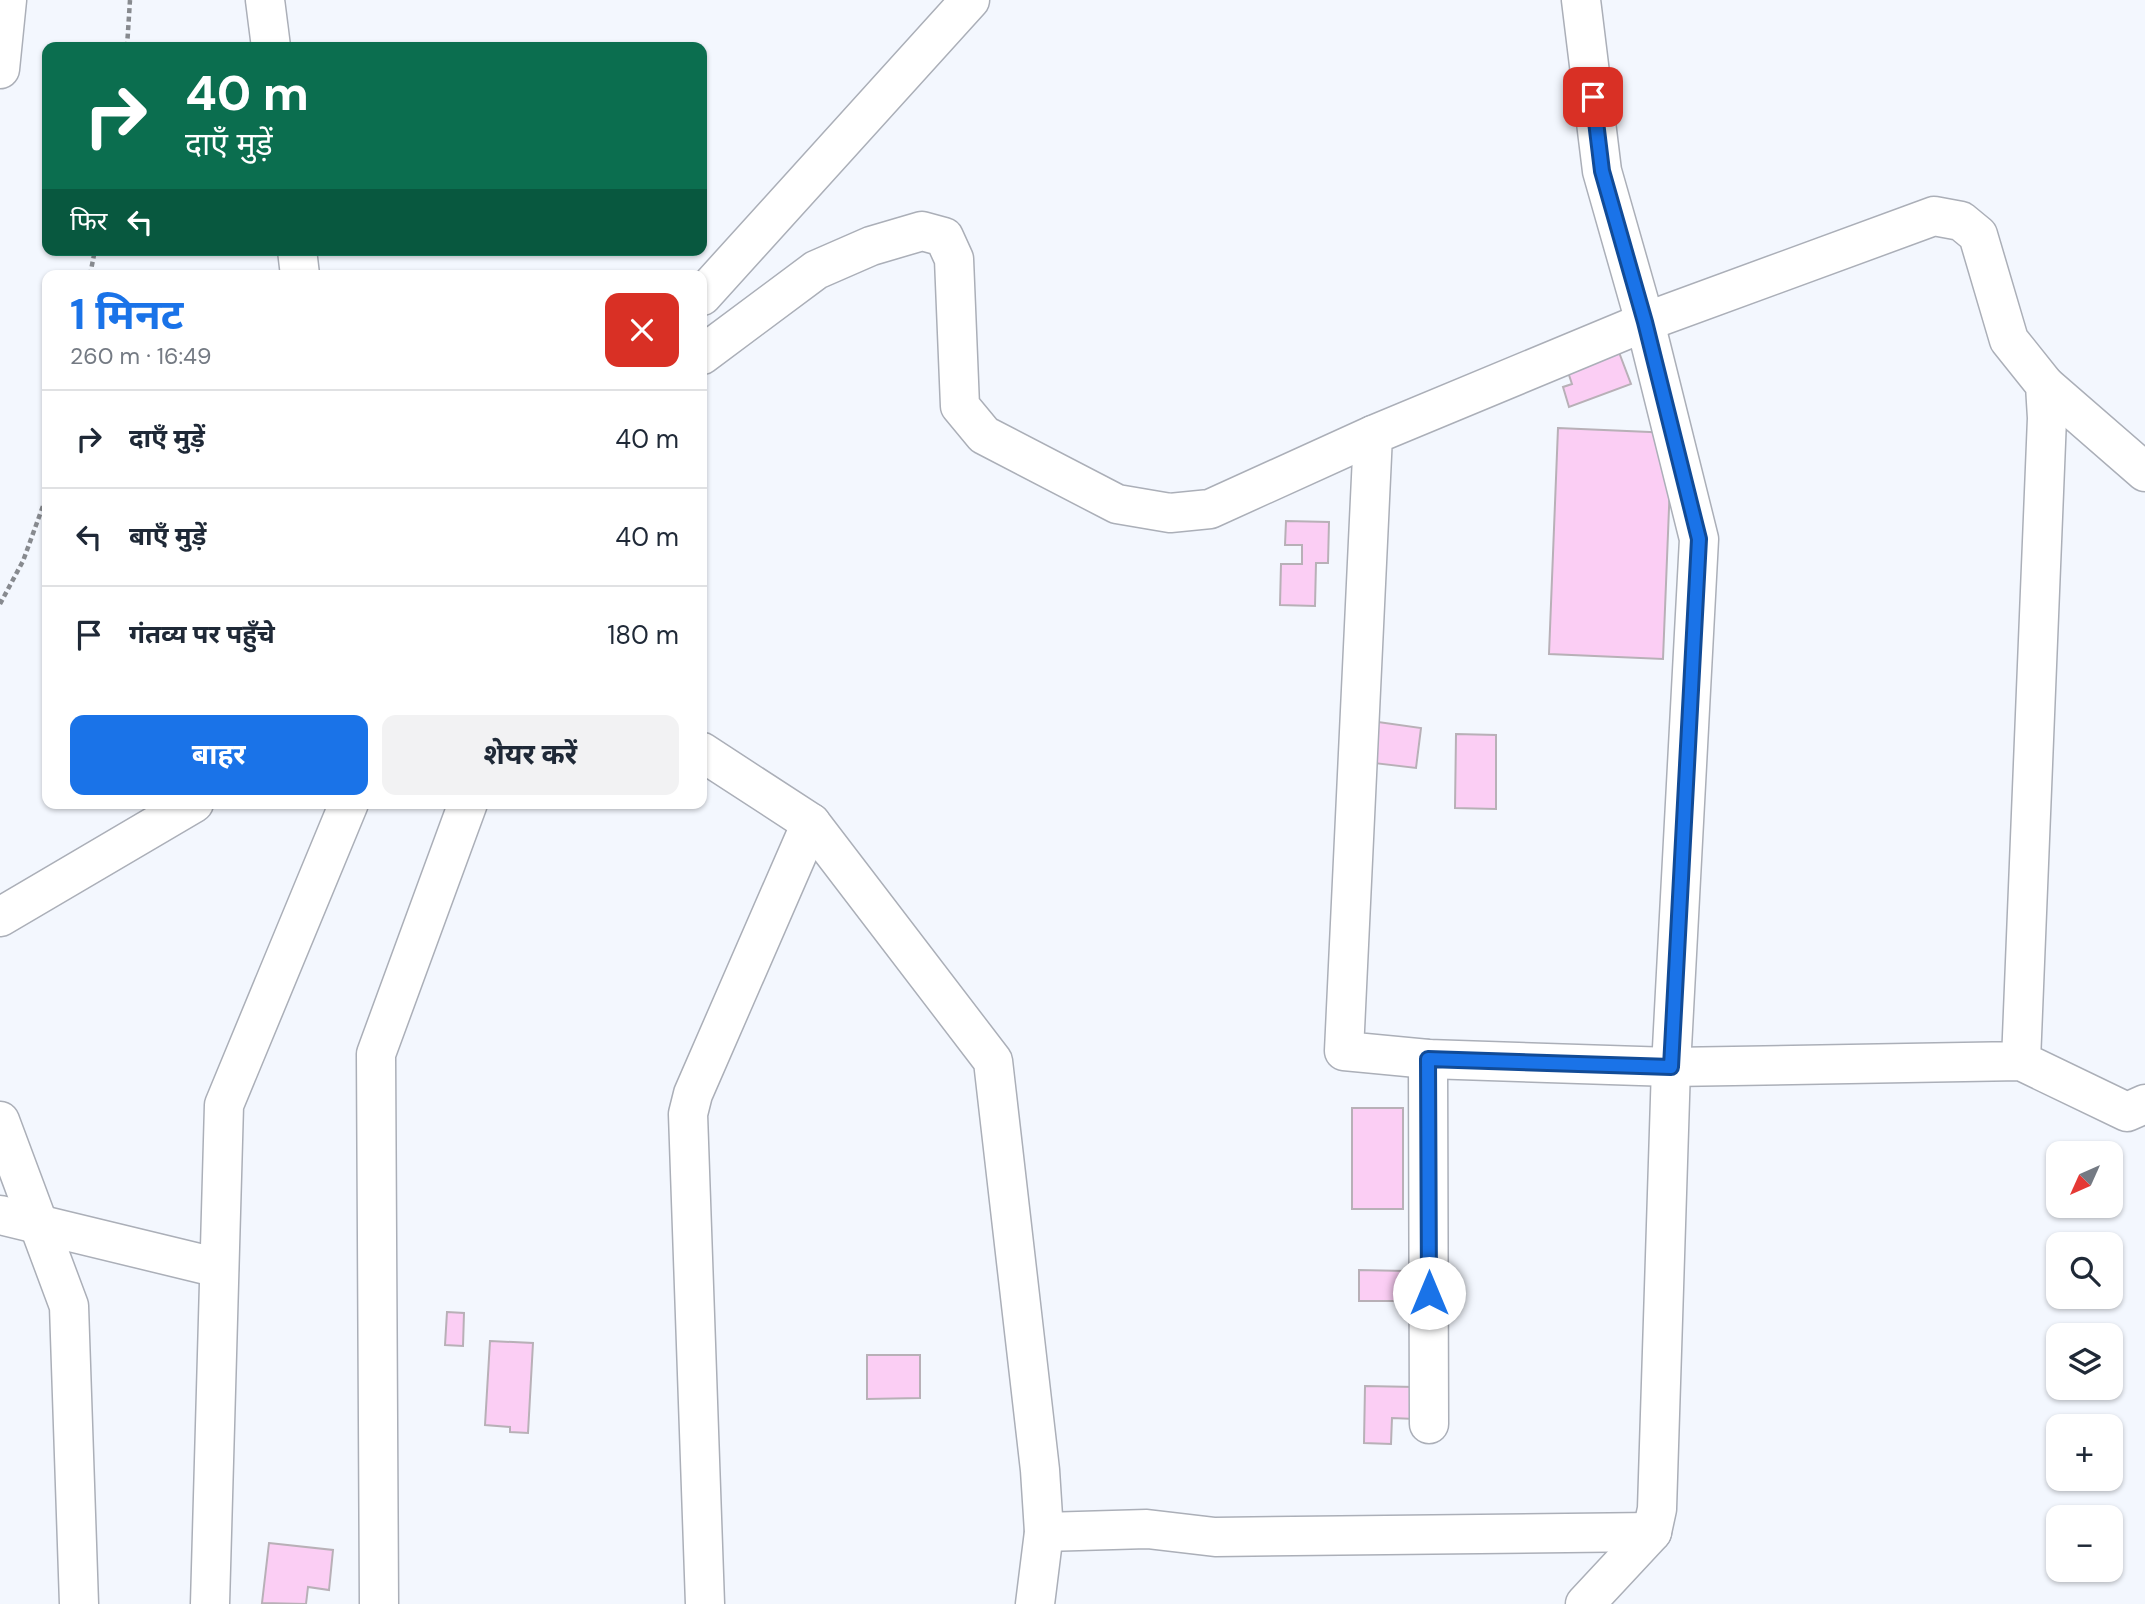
<!DOCTYPE html>
<html lang="hi">
<meta charset="utf-8">
<style>
:root{--surface:#fff;--page:#f2f2f3;--text:#1f2937;--muted:#747a83;--line:#e0e1e3;--accent:#1a73e8}
body{margin:0;font-family:"DM Sans","Noto Sans Devanagari",sans-serif;background:var(--page);color:var(--text);height:100vh;display:flex;flex-direction:column;font-size:26px;white-space:nowrap}
*{box-sizing:border-box;margin:0}
p{font-size:23px;color:var(--muted)}
.icon{flex:none;width:38px;height:38px;fill:none;stroke:currentColor;stroke-width:2;stroke-linecap:round;stroke-linejoin:round}
.map{position:relative;flex:1;overflow:hidden}
.details{position:absolute;left:42px;top:270px;width:665px;height:539px;display:flex;flex-direction:column;background:var(--surface);border-radius:14px;box-shadow:0 2px 5px #0004}
.details>*{flex:none}
.top-card{position:absolute;left:42px;top:42px;width:665px;height:214px;border-radius:14px;box-shadow:0 2px 5px #0004;background:#0b6e4f;color:#fff;overflow:hidden}
.needle{width:46px;rotate:225deg}
.buttons{position:absolute;left:2046px;top:1141px;display:grid;gap:14px}
.buttons a{display:grid;place-items:center;width:77px;height:77px;border-radius:14px;background:var(--surface);box-shadow:0 2px 5px #0004;font-size:35px}
.pin{position:absolute;display:grid;place-items:center;width:60px;height:60px;color:#fff;margin:-30px;border-radius:14px;box-shadow:0 4px 10px #0006}
.me{position:absolute;width:77px;margin:-38px;rotate:0deg;stroke-linejoin:round;filter:drop-shadow(0 0 5px #0008)}
.turn{display:flex;align-items:center;gap:24px;height:147px;padding:0 28px;font-size:32px}
.turn .icon{width:91px;height:91px;stroke-width:2.5}
.turn b{display:block;font-size:49px;line-height:60px}
.then{display:flex;align-items:center;height:66px;padding:0 28px;background:#0003;gap:14px;font-size:26px}
.round{display:grid;place-items:center;flex:none;width:74px;height:74px;border-radius:14px;background:var(--page)}
.overview{display:flex;align-items:center;justify-content:space-between;height:119px;padding:0 28px}
h1{font-size:42px;font-weight:700;line-height:52px;color:var(--accent)}
.cta{display:flex;gap:14px;margin-top:auto;padding:14px 28px}
.cta a{flex:1;height:80px;border-radius:14px;background:var(--accent);color:#fff;font-size:28px;font-weight:700;line-height:80px;text-align:center}
.cta a+a{background:var(--page);color:var(--text)}
ul{padding:0;list-style:none}
li{display:flex;align-items:center;gap:21px;height:98px;padding:0 28px;border-top:2px solid var(--line)}
li div{flex:1}
li b{display:block;font-size:26px}
li em{font-style:normal}
.map>svg:first-child{display:block}
</style>
<div class="map">
<svg width="2145" height="1604" viewBox="0 0 2145 1604">
<rect width="100%" height="100%" fill="#f3f7fe"/>
<!-- building -->
<g fill="#fbcef4" stroke="#b8b0b7" stroke-width="2">
<polygon points="1617,347 1631,384 1569,407 1563,387 1572,384 1566,366"/>
<polygon points="1558,428 1672,433 1663,659 1549,654"/>
<polygon points="1286,521 1329,522 1328,563 1316,563 1315,606 1280,605 1281,564 1302,564 1302,545 1285,545"/>
<polygon points="1371,721 1421,728 1416,768 1365,762"/>
<polygon points="1456,734 1496,735 1496,809 1455,808"/>
<rect x="1352" y="1108" width="51" height="101"/>
<polygon points="1359,1270 1405,1271 1405,1301 1359,1301"/>
<polygon points="447,1312 464,1313 463,1346 445,1345"/>
<polygon points="490,1341 533,1343 528,1433 510,1432 510,1427 485,1425"/>
<polygon points="867,1355 920,1355 920,1398 867,1399"/>
<polygon points="1365,1386 1415,1387 1415,1419 1392,1418 1391,1444 1364,1443"/>
<polygon points="269,1543 333,1550 329,1590 308,1587 306,1604 262,1603"/>
</g>
<g fill="none" stroke-linecap="round" stroke-linejoin="round">
<!-- minor casing -->
<g stroke="#abafb8" stroke-width="41">
<g id="minor">
<polyline points="265,0 271,47"/>
<polyline points="1581,0 1602,171 1645,322 1699,539 1671,1067 1657,1509 1652,1532 1585,1604"/>
<polyline points="0,69 7,0"/>
<polyline points="297,250 300,275"/>
<polyline points="702,296 970,0"/>
<polyline points="702,355 816,270 871,246 922,231 944,237 954,259 960,406 984,435 1117,504 1170,513 1210,509 1373,435"/>
<polyline points="2045,385 2145,472"/>
<polyline points="702,752 811,823 993,1061 1040,1470 1044,1532 1035,1604"/>
<polyline points="0,917 194,803"/>
<polyline points="1428,1059 1429,1424"/>
<polyline points="2021,1061 2047,418 2045,385 2009,340 1978,235 1961,221 1934,216 1645,322 1373,435 1344,1051 1428,1059 1671,1067 2021,1061 2127,1112 2145,1104"/>
<polyline points="0,1121 69,1306 79,1604"/>
<polyline points="0,1215 219,1268"/>
<polyline points="1044,1532 1147,1529 1215,1537 1652,1532"/>
<polyline points="210,1604 224,1105 349,803"/>
<polyline points="379,1604 376,1054 468,803"/>
<polyline points="705,1604 688,1114 693,1094 811,823"/>
</g>
</g>
<!-- path -->
<g stroke="#878a8f" stroke-width="4.5" stroke-dasharray="5 3.5" stroke-linecap="butt">
<polyline points="127,47 130,0"/>
<polyline points="90,275 95,250"/>
<polyline points="0,604 23,561 47,495"/>
</g>
<!-- minor -->
<use href="#minor" stroke="#fff" stroke-width="38"/>
</g>
<g fill="none" stroke-linecap="round" stroke-linejoin="round">
<!-- route casing -->
<g stroke="#114b97" stroke-width="18">
<polyline id="route" points="1429,1293 1428,1059 1671,1067 1699,539 1645,322 1602,171 1593,97"/>
</g>
<!-- route -->
<use href="#route" stroke="#1a73e8" stroke-width="12"/>
</g>
</svg>
<div class="buttons">
<a><svg class="needle" viewBox="-14 -14 28 28"><path d="M0-13l5 13h-10z" fill="#e53935"/><path d="M0 13l5-13h-10z" fill="#747a83"/></svg></a>
<a><svg class="icon" aria-label="search" viewBox="0 0 24 24"><circle cx="10" cy="10" r="6"/><path d="M15 15l6 6"/></svg></a>
<a><svg class="icon" aria-label="layers" viewBox="0 0 24 24"><path d="M12 4l9 5-9 5-9-5zM3 14l9 5 9-5"/></svg></a>
<a>+</a>
<a>−</a>
</div>
<div class="pin" style="left:1593px;top:97px;background:#d93025"><svg class="icon" aria-label="arrive" viewBox="0 0 24 24"><path d="M6 21V4h12l-3 4 3 4H6"/></svg></div>
<svg class="me" style="left:1429px;top:1293px" viewBox="-20 -20 40 40"><circle r="19" fill="#fff"/><path d="M0-13L10 11 0 6-10 11z" fill="#1a73e8"/></svg>
<div class="top-card">
<div class="turn"><svg class="icon" aria-label="right" viewBox="0 0 24 24"><path d="M7 20v-9h11M14 6l5 5-5 5"/></svg><div><b>40 m</b>दाएँ मुड़ें</div></div>
<div class="then">फिर<svg class="icon" aria-label="left" viewBox="0 0 24 24"><path d="M17 20v-9H6M10 6l-5 5 5 5"/></svg></div>
</div>
<section class="details">
<div class="overview"><div><h1>1 मिनट</h1><p>260 m · 16:49</p></div><a class="round" style="background:#d93025;color:#fff"><svg class="icon" aria-label="close" viewBox="0 0 24 24"><path d="M6 6l12 12M18 6L6 18"/></svg></a></div>
<ul>
<li><svg class="icon" aria-label="right" viewBox="0 0 24 24"><path d="M7 20v-9h11M14 6l5 5-5 5"/></svg><div><b>दाएँ मुड़ें</b></div><em>40 m</em></li>
<li><svg class="icon" aria-label="left" viewBox="0 0 24 24"><path d="M17 20v-9H6M10 6l-5 5 5 5"/></svg><div><b>बाएँ मुड़ें</b></div><em>40 m</em></li>
<li><svg class="icon" aria-label="arrive" viewBox="0 0 24 24"><path d="M6 21V4h12l-3 4 3 4H6"/></svg><div><b>गंतव्य पर पहुँचे</b></div><em>180 m</em></li>
</ul>
<div class="cta"><a>बाहर</a><a>शेयर करें</a></div>
</section>
</div>
